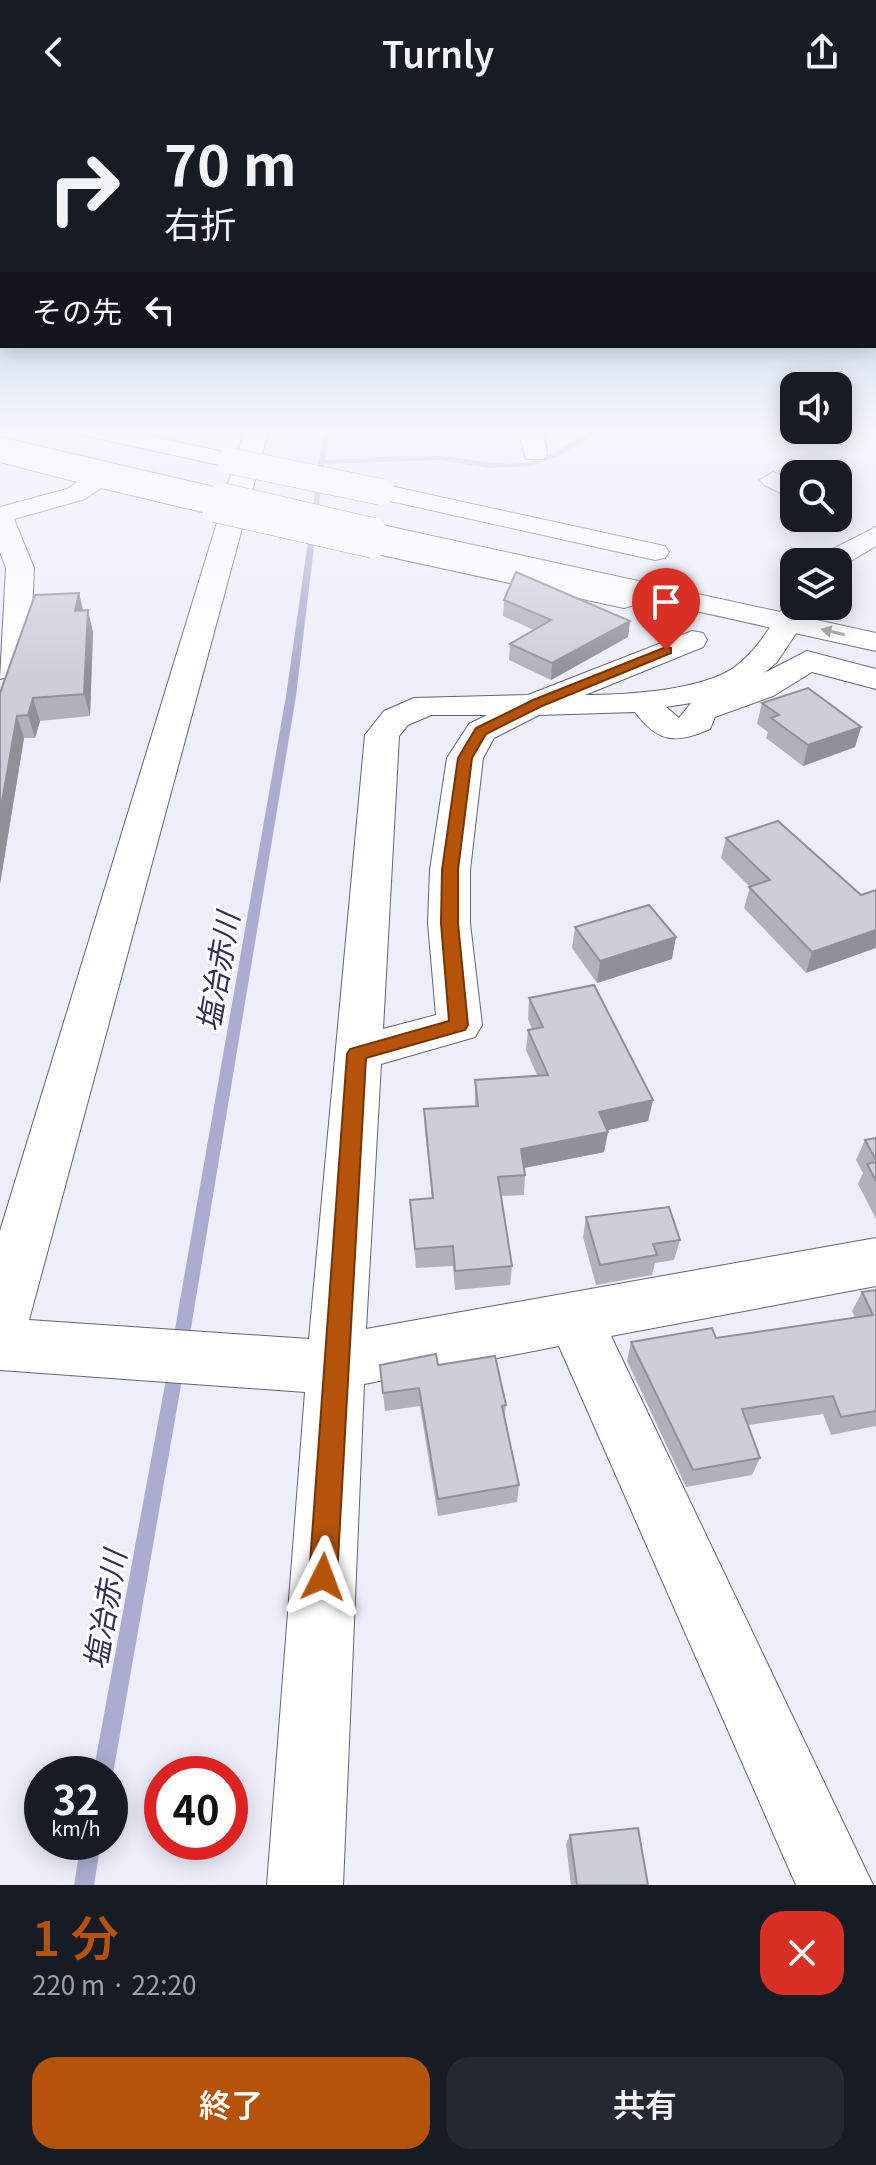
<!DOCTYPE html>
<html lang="ja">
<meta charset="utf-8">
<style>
:root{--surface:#171b24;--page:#242831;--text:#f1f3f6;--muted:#9ea1a6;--accent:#b45309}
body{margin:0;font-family:Georgia,"Noto Sans JP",serif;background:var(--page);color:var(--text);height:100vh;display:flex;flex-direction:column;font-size:30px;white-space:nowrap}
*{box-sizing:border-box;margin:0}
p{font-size:26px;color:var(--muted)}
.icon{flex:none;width:44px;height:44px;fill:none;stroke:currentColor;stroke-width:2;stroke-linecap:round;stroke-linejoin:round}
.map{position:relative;height:1781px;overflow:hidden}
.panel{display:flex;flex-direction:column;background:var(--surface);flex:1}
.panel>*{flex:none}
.banner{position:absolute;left:0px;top:0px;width:876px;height:244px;box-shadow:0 4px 20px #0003;background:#171b24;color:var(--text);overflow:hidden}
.controls{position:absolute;left:780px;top:268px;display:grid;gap:16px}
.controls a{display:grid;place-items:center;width:72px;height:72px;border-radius:16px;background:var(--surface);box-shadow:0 4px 20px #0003;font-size:40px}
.speed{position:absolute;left:24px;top:1652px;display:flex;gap:16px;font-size:40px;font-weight:700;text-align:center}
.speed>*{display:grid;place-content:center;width:104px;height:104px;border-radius:50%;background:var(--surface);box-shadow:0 4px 20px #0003;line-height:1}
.speed small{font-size:20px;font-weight:400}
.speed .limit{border:12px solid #d22;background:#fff;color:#111}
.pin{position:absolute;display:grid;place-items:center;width:68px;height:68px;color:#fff;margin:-82px -34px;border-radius:50% 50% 50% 0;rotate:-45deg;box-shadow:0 0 8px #0007}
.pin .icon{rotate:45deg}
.me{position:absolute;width:88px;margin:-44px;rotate:3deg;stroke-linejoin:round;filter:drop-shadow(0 0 6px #0008)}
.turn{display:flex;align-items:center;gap:28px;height:168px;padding:0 32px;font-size:36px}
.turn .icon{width:104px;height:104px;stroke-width:2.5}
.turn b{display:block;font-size:56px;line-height:68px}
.then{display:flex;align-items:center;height:76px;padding:0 32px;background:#0003;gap:16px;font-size:30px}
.round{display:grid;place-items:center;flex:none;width:84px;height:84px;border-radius:24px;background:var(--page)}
.headline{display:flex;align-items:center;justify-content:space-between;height:136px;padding:0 32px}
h1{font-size:48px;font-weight:600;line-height:60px;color:var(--accent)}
.button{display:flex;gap:16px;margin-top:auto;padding:16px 32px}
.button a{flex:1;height:92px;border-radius:24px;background:var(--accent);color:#fff;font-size:32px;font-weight:600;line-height:92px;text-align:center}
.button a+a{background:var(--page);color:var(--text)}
header{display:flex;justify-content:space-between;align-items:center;height:104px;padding:0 32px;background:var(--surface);font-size:36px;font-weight:600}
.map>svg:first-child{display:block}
</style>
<header><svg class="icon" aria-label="back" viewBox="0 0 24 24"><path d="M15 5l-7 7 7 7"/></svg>Turnly<svg class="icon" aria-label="share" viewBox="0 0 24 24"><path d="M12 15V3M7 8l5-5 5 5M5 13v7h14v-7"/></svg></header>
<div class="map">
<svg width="876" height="1781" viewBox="0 0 876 1781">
<rect width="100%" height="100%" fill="#eceefa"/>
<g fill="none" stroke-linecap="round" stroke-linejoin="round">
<!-- stream -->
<g fill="#aaadcf" fill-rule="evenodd">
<path d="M324,324H330L325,356C362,355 400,351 437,352C469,353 498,364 530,358C555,354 585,324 603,324L561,351L532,362L489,364L439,356L324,360L296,592L188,1242L185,1247L180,1249L175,1247L172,1242L286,592Z"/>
<polygon points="176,1257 182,1259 184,1264 113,1670 110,1677 110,1670 93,1670 168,1264 170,1259"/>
<polygon points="81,1738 101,1738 94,1781 74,1781"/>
</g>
<!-- minor casing -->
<g stroke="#646570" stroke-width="2">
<g id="minor">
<path d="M70,324H114L237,351L245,324H269L29,1216L309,1235L365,631L384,607L414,594L528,591L692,527L703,529L707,536L703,543L585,591C625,591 689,587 725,569C753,555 771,521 788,496L794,494V502H814L777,558L764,569L807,547L876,565V585L812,568L773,592L715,613L710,625C676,640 658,639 635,608L539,611L494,634L483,654L470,766V819L482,921L475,933L381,960L366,1225L876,1134V1182L611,1232L873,1781H796L559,1242L364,1280L343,1781H267L305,1288L0,1266V1127L219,412L101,384L85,395L14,415L34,464L31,531L11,572L0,575L6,464L0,448V403L67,385L77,378L0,358V344L222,399L233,364L82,331ZM691,599L679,614L666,603ZM431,611H487L469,620L447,654L430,766L428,819L436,911L383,925L399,632L408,621Z"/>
<polygon points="518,324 542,324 547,350 544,355 526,355"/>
<polygon points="773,368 794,377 794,395 764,381 760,376"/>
<polygon points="381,380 655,440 665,442 669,448 665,454 655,456 372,393 368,388 372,383"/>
<polygon points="876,423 876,442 839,464 838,458 815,458 819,452"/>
<polygon points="373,433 624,486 634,489 639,495 634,501 624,504 363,447 359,441 363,435"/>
</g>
</g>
<!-- highway casing -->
<g stroke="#646570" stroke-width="2">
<g id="highway">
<polygon points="0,333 231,387 235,392 222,400 0,347"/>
<polygon points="373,419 876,529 876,547 363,433 360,427 363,421"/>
</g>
</g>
<!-- minor -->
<use href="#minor" fill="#fff" fill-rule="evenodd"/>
<!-- highway -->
<use href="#highway" fill="#fff" fill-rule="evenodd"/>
<!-- minor-bridge casing -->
<g stroke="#646570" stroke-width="27" stroke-linecap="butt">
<g id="minor-bridge">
<polyline points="231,357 381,388"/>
<polyline points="215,405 373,441"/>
</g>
</g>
<!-- highway-bridge casing -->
<g stroke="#646570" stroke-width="27" stroke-linecap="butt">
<polyline id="highway-bridge" points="222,392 373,427"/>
</g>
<!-- minor-bridge -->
<use href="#minor-bridge" stroke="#fff" stroke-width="26"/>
<!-- highway-bridge -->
<use href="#highway-bridge" stroke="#fff" stroke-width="26"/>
</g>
<!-- wall -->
<g fill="#b0b1bb">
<polygon points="79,489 83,506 93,528 90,612 40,617 35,634 24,634 0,780 0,589"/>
<polygon points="504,496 630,517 628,533 551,576 509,556 510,540 534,526 503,512"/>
<polygon points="762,599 861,623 855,643 803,662 766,634 768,628 757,620"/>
<polygon points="726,734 861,791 806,869 744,804 750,783 721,754"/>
<polygon points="575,823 672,855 597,879 572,844"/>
<polygon points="529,894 653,996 648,1017 607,1026 608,1028 604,1048 524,1064 525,1071 524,1091 501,1092 512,1162 510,1181 455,1186 453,1162 416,1164 410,1096 432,1094 425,1025 424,1005 475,1002 475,976 537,971 526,946 528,926 532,925 528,915"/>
<polygon points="876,1034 876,1115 858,1080 863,1069 856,1056 865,1036"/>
<polygon points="586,1113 680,1136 674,1156 655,1159 652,1171 596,1181 583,1133"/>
<polygon points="876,1186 876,1322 831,1331 823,1310 748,1321 760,1354 752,1371 686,1383 627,1257 631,1238 716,1234 855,1214 852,1207 862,1188"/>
<polygon points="380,1261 438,1261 506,1301 504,1314 519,1381 517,1398 438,1412 420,1302 385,1307"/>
<polygon points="570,1731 648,1781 571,1781 566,1740"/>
</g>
<!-- shaded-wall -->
<g fill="#909099">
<polygon points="79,489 84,511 75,507"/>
<polygon points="88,506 93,528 90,612 84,590"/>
<polygon points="630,517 628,533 551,576 552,559"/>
<polygon points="33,594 40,617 35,634 28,611"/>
<polygon points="17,612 24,634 0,780 0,709"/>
<polygon points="861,623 855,643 803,662 808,641"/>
<polygon points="876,826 876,844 806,869 812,848"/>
<polygon points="676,833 672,855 597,879 600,857"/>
<polygon points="653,996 648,1017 596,1029 599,1008"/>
<polygon points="608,1028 604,1048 519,1065 521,1045"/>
</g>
<!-- building -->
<g fill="#cdceda" stroke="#909099" stroke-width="2">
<polygon points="516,468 630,517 552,559 510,540 551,516 504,496"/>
<polygon points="79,489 75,507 88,506 84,590 33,594 28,611 17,612 0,709 0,589 35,491"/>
<polygon points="808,584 861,623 808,641 771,614 779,611 762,599"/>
<polygon points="778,717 861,791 876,786 876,826 812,848 749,783 770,776 726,734"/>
<polygon points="649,801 676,833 600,857 575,823"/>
<polygon points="594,881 653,996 599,1008 608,1028 521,1045 525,1071 498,1073 512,1162 455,1167 453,1142 415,1145 410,1096 433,1094 424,1005 478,1002 475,976 548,971 528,926 543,923 529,894"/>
<polygon points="876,1034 876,1056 865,1036"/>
<polygon points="876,1058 876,1077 867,1060"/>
<polygon points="669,1103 680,1136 653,1140 657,1151 600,1161 586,1113"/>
<polygon points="876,1186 876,1307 841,1313 833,1292 742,1305 760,1354 693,1366 631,1238 712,1224 716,1234 873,1211 862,1188"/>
<polygon points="436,1250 438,1261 495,1252 506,1301 502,1302 519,1381 438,1395 419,1284 383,1289 380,1261"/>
<polygon points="638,1724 648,1781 577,1781 570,1731"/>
</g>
<!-- one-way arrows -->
<defs><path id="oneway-solid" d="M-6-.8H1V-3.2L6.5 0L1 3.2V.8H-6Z" transform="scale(2)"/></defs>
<use fill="#9c9c9e" href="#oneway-solid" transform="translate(833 528) rotate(-167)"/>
<!-- sky -->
<linearGradient id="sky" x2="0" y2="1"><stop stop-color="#8fb1de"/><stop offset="0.57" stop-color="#f6f7fd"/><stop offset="1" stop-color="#f6f7fd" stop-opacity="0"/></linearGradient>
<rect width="876" height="573" fill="url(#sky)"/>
<!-- route -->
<polygon fill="#b45309" stroke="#753606" stroke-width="2" points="666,543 671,544 671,549 542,602 486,630 472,654 458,766 458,819 468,921 465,926 366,954 337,1473 333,1483 323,1487 313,1483 309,1473 347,950 350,945 449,917 441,819 442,766 458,654 476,624 533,596"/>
<g text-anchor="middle" stroke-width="6" stroke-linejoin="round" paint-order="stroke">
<!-- water labels -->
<g font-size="30" font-style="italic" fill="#30305e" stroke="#fff">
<text transform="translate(219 868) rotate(-80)" y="10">塩冶赤川</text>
<text transform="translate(106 1506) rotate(-80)" y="10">塩冶赤川</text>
</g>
</g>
</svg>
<div class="controls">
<a><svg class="icon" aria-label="sound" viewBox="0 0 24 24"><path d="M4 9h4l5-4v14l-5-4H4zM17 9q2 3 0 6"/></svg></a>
<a><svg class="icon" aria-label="search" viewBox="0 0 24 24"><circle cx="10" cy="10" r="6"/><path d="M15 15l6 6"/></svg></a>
<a><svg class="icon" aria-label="layers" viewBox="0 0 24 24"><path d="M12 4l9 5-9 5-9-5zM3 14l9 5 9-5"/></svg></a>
</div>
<div class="speed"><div>32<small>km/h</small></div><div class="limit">40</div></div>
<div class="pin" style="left:666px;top:546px;background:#d93025"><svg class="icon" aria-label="arrive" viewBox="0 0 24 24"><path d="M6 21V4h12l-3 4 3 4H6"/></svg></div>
<svg class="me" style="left:323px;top:1473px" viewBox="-20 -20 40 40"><path d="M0-17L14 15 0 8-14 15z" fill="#b45309" stroke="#fff" stroke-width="4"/></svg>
<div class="banner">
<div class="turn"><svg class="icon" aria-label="right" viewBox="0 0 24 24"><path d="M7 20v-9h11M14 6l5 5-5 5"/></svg><div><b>70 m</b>右折</div></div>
<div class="then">その先<svg class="icon" aria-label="left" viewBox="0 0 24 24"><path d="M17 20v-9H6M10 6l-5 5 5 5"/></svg></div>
</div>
</div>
<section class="panel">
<div class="headline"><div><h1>1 分</h1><p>220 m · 22:20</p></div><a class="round" style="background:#d93025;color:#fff"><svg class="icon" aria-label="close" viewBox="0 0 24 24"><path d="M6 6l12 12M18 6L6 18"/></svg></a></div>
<div class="button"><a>終了</a><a>共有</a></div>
</section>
